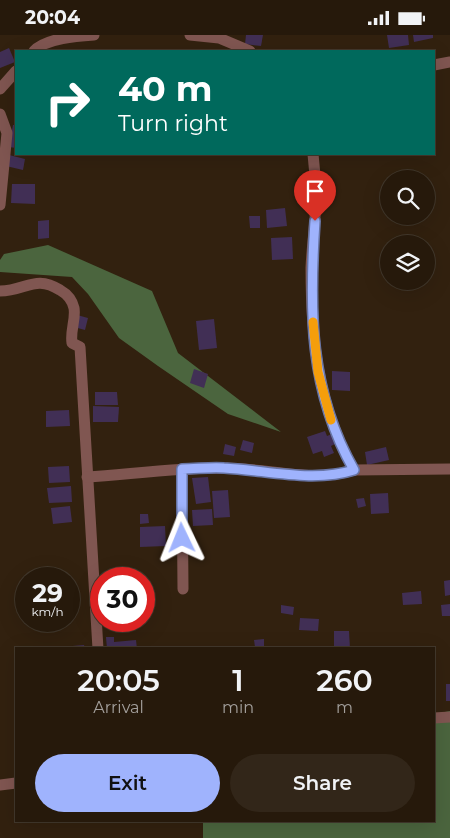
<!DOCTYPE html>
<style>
:root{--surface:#26190b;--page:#322619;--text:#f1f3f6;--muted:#a4a09d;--line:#42382c;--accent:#9fb3fd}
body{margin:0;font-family:Montserrat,sans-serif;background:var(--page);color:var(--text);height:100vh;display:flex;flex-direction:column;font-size:19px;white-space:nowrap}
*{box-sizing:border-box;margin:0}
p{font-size:16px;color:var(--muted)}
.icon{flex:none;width:28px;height:28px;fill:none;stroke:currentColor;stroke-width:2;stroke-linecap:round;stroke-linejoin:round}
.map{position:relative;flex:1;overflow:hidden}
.side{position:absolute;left:15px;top:612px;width:420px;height:175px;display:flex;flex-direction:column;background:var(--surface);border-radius:0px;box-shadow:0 5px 20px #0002,0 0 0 1px var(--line)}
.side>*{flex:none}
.banner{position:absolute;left:15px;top:15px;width:420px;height:105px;border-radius:0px;box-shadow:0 5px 20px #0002,0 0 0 1px var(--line);background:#00695c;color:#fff;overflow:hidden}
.controls{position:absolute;left:380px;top:135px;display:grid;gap:10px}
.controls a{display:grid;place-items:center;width:55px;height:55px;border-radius:50%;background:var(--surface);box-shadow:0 5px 20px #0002,0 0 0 1px var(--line);font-size:25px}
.speed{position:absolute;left:15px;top:532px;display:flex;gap:10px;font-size:25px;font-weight:700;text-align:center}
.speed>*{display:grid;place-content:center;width:65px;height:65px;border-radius:50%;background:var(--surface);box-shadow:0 5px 20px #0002,0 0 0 1px var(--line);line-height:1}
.speed small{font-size:12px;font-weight:400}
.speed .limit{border:8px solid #d22;background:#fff;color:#111}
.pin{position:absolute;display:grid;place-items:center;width:42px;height:42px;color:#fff;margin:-51px -21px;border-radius:50% 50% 50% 0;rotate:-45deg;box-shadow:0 0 5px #0007}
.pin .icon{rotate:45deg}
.me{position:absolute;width:55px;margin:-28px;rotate:358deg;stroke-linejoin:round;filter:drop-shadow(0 0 4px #0008)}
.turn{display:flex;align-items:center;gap:18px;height:105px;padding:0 20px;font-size:22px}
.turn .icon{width:65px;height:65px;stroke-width:2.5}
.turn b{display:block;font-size:35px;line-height:42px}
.eta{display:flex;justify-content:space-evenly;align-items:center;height:85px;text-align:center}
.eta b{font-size:30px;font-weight:600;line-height:35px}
.primary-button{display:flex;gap:10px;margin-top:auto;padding:10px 20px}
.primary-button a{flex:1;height:58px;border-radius:30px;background:var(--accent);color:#111;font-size:20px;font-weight:600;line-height:58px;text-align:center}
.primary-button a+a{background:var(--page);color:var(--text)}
.status{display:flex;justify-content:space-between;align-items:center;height:35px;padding:0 25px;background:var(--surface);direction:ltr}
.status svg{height:14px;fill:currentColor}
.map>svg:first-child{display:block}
</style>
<div class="status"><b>20:04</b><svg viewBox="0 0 49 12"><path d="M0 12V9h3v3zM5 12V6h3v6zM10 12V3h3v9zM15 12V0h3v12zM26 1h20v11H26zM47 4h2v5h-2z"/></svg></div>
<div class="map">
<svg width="450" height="803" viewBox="0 0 450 803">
<rect width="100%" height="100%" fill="#32210f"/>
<!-- forest -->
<g fill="#4b653e">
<polygon points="48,210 152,256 178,318 281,397 228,379 158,331 119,303 88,259 72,242 0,237 0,225 4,219"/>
<polygon points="450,676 450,803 203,803 203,786 434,786 434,679"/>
</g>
<!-- building -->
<g fill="#412f55">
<polygon points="246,0 263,0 261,11 245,9"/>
<polygon points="387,0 408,0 409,10 389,13"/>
<polygon points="413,0 433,0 433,3 414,7"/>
<polygon points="9,13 15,27 0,33 0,17"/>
<polygon points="13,90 16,90 16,113 9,112"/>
<polygon points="9,120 25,124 23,135 6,131"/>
<polygon points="12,149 35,149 35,169 11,168"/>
<polygon points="285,173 287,191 267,193 266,175"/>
<polygon points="249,181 260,181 260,193 250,193"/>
<polygon points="49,185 49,203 38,204 38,186"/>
<polygon points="292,202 293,224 272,225 271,203"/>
<polygon points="77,280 88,283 85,295 74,292"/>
<polygon points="214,284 217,313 199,315 196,286"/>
<polygon points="194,334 208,339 204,353 190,348"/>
<polygon points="332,336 350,337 350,356 332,355"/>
<polygon points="95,357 117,357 118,370 95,370"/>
<polygon points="93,371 119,372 118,387 93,387"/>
<polygon points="69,375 70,391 46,392 46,376"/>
<polygon points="325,396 327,401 332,399 335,409 331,411 334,418 324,422 322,416 313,419 307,402"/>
<polygon points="243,405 254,408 252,418 240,415"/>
<polygon points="225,409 236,412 234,421 223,419"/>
<polygon points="386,412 389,425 367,430 365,417"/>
<polygon points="69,431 70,447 49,448 48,432"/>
<polygon points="208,442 211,467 196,469 192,443"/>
<polygon points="71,451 72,467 49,468 47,453"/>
<polygon points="228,455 230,482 214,483 212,456"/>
<polygon points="388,458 389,478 371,479 370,459"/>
<polygon points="364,463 366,471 358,473 356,464"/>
<polygon points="70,471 72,487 53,489 51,473"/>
<polygon points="212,474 213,490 193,491 192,475"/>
<polygon points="140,479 148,479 149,488 140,489"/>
<polygon points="165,491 166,511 140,512 140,492"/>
<polygon points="450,545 450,560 445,561 444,546"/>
<polygon points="421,556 422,569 403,570 402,558"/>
<polygon points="450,569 450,581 442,581 441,570"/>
<polygon points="281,570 294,572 293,580 281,578"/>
<polygon points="300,583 319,584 318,596 299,595"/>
<polygon points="334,596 349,596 350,614 334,614"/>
<polygon points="106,602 114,602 114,607 136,605 137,614 107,614"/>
<polygon points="264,604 264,611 255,612 254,605"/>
<polygon points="84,610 85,614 61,614 61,612"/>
<rect x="446" y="649" width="4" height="17"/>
</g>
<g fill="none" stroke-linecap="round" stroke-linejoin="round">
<!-- minor -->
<g stroke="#805651" stroke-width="11">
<polyline points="190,0 219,3 250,16"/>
<path d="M34,16C46,3 78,1 94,0"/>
<polyline points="434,30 450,27"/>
<polyline points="0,54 16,36"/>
<polyline points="0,79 7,98 0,170"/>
<path d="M313,119C315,135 316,152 316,168C315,190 312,211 311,233C311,304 318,372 354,435"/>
<path d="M0,256C26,256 35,239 60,255C67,259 72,264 74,273C76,284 70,296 72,308L80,312L98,614"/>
<polyline points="182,434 183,554"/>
<path d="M87,442C131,439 176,433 221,433C265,432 311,449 354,435L450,434"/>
<polyline points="434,683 450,682"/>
<polyline points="0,750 16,748"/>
</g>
</g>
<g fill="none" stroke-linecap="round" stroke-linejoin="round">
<!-- route casing -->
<g stroke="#6774a4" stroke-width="12">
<path id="route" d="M182,503V434C196,434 210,432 224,433C266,435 313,448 354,435C309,356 309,275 315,186"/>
</g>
<!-- route -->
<use href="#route" stroke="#9fb3fd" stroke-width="9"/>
<!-- slow -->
<polyline stroke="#f59e0b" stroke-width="9" points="313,287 318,337 331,385"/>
</g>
</svg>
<div class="controls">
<a><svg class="icon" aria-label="search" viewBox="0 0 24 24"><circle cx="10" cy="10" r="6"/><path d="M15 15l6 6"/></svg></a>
<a><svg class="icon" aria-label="layers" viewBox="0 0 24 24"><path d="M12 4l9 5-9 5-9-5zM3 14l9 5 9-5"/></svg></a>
</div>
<div class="speed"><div>29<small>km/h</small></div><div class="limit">30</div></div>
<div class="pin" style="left:315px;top:186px;background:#d93025"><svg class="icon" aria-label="arrive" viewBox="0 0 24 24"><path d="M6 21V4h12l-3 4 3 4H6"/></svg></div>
<svg class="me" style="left:182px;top:503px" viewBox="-20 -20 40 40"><path d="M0-17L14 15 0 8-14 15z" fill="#9fb3fd" stroke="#fff" stroke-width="4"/></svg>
<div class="banner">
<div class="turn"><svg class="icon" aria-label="right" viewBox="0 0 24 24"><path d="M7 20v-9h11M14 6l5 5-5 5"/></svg><div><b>40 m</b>Turn right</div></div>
</div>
<section class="side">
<div class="eta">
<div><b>20:05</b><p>Arrival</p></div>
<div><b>1</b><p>min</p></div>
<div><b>260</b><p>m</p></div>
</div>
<div class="primary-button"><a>Exit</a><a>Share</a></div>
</section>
</div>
